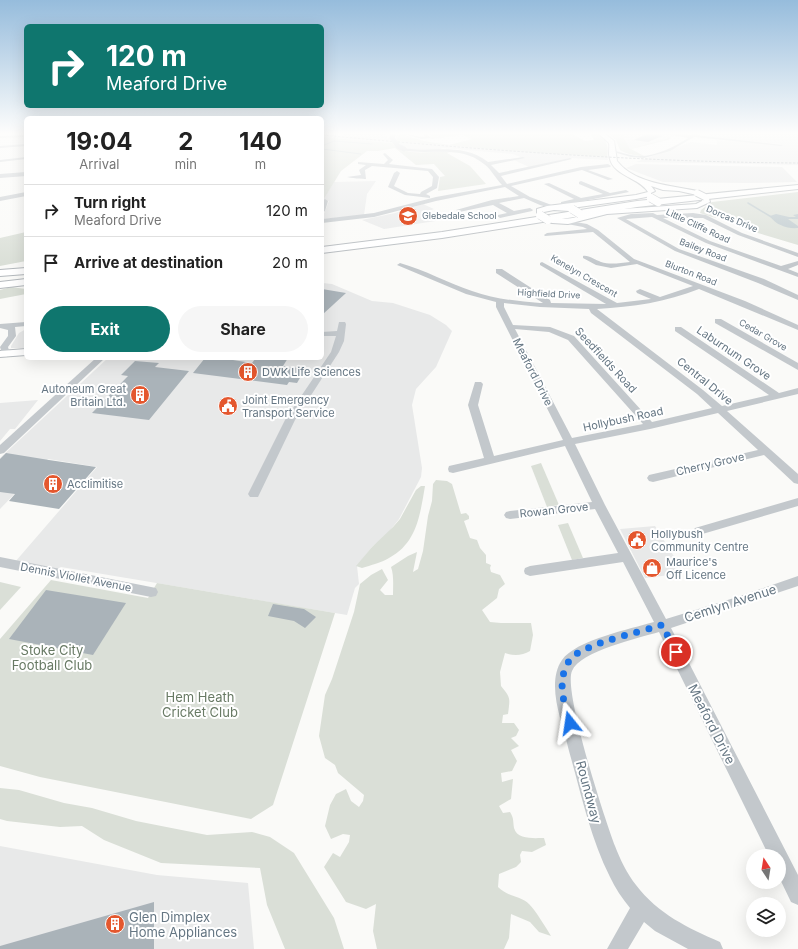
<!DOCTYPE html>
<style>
:root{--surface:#fff;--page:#f6f6f6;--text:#222;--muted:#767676;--line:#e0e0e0;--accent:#0f766e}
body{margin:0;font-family:Inter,sans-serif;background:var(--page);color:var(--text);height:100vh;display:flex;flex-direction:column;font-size:15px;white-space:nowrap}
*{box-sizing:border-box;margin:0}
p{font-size:13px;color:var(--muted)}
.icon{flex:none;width:22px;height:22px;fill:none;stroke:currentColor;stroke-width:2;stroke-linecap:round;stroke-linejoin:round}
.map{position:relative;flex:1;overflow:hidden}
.drawer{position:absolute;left:24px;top:116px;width:300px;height:244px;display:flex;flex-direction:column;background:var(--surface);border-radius:6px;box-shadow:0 4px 16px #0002}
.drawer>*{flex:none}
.top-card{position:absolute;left:24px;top:24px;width:300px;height:84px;border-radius:6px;box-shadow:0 4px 16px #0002;background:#0f766e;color:#fff;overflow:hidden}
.needle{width:26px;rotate:348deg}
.buttons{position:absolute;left:746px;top:849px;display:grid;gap:8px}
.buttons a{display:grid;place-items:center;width:40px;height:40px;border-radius:50%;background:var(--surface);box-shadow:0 4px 16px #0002;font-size:20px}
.pin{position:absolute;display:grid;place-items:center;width:34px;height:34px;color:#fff;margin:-17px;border:2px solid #fff;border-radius:50%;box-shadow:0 1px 4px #0007}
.me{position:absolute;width:44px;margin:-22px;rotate:345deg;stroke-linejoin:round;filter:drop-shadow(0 0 3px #0008)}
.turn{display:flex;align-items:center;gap:14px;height:84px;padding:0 16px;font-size:18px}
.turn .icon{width:52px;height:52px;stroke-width:2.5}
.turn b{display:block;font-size:28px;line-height:34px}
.eta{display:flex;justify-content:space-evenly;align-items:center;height:68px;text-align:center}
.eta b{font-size:24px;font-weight:700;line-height:28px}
.primary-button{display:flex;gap:8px;margin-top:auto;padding:8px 16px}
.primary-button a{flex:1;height:46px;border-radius:24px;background:var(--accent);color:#fff;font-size:16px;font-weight:700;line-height:46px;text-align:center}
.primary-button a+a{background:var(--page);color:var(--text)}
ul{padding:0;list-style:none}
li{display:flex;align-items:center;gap:12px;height:52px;padding:0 16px;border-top:1px solid var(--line)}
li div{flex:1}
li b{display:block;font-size:15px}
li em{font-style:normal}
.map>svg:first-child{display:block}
</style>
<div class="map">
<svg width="798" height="949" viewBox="0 0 798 949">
<rect width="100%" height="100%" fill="#fafaf8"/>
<!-- built -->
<g fill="#e8e9e9">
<polygon points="345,133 387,133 385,135 392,143 322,137 322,134 341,136"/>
<polygon points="618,133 676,133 675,135 666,139 630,149 624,138 628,138"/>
<polygon points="710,133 798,133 798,165 636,162 691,142 717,145 717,140 781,145 781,144 710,137"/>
<polygon points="397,141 523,152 607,157 608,160 570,158 529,167 514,160 523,158 513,154 442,148 440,150 410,149 402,146"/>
<polygon points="636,164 782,167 797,182 745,183 663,182 626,168"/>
<polygon points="376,181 367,194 364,215 322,219 329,201 323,200 334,182"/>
<polygon points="423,204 434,209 427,212 442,220 384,229 362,220 395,213"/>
<polygon points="322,283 332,284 372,301 393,303 430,315 446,325 452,331 436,367 416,389 412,405 422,468 421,477 399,519 388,533 372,547 357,566 359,584 355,588 347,615 61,567 56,571 15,562 97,467 48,459 0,509 0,458 108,358 322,358"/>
<polygon points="26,329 26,348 11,348 11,346 19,333"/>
<polygon points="38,400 15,429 10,429 0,441 0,403"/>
<polygon points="655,526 683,571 670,575 645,578 620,529"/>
<polygon points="0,846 157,875 248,883 254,949 0,949"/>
</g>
<!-- green -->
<g fill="#dadfd7">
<path d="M428,133H571L585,141L594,140L590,133C604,133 610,144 607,157L523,152L397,141L396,136L401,134L424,141L449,145L472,139L462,135L432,139L430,138L433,137Z"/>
<path d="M607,133H618L630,138H624L630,149L672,137L668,140L631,149L644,156C636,156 627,154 620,150L616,140Z"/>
<path d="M322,137L392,143C406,158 432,150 450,152L447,153L470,166L486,184L438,191L440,177L445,176L434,164L416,165L395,148L378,151H367L341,171L322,202Z"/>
<polygon points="798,192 798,245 758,233 736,221 712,217 700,213 701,210 712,202"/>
<polygon points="26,232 26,261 0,266 0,238"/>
<polygon points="11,287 26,289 26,294 0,299 0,290"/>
<polygon points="541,463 559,505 547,507 531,466"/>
<path d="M436,480L447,481L452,484L461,514L466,513L469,516V519L464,521L470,538L477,540L480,548L486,555V563L491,565L490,568L491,572L500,575L505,584L499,589L497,598L482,610L490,622L501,623H531L533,635L530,651C522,656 513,656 505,653L500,672L501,686C511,698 510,698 508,714L503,715L502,723H514L519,730L516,736L511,738L519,746L511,750L517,761L512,771L501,773L502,782L513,779L511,799L499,806L503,813L510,812C514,818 513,822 514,828C517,840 535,838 544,838L546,845L532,852L522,851L520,855L521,862L516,867L499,874L498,887C508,897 521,896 529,904C536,911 546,928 551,936L539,932L530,922L511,914L509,938L504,949H377L373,931L376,904L366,909L346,902L324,867L333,853L340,857L349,842L350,835L343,834L331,839L325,826L330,805L336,794L346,789L351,801L359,807L363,801L364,795L338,773L335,765L325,758L319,736L325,695L332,679L354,612L360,584L371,575L382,569L388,580L380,590L385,595H393C393,586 394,575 391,567L408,556L417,552L413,572L418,569L423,551L428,516L432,501L433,484Z"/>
<path d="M421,486H425C420,515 417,543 389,558C381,563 371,565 362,568L356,566L372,547L393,527L400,519L416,490Z"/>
<polygon points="568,523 583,558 572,560 558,525"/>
<polygon points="51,580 148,598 157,583 335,613 273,805 251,819 40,777 0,766 0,639"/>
<polygon points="0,582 21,587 0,610"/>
<polygon points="0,788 19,790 64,803 92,808 136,821 207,835 252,832 270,837 294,853 334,918 344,949 285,949 267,905 260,868 161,863 104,840 82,826 60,827 7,821 0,819"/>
</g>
<!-- water -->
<path fill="#bbc7cb" d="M776,214L789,217H796L793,215L798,214V219H788L798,226V228C788,229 775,225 770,216Z"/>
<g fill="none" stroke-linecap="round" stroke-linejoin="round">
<!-- stream-far1 -->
<g stroke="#bbc7cb" stroke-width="1">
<polyline points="322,146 334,141 372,144"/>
<polyline points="322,149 361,154"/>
</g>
<!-- stream -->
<polyline stroke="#bbc7cb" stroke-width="1.5" points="748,203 773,218"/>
</g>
<!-- building -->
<g fill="#aab3b9">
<polygon points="648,133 662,136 648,142 634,140"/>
<polygon points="322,289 346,293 322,315"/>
<polygon points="205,358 235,358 233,360 252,363 255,359 267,360 269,358 288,358 283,366 298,368 296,370 304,371 297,383 289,382 287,385 193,373"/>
<polygon points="135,361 159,363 155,367 189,371 149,420 92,413 128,376 121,375"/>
<polygon points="6,453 49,460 96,467 59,509 9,501 15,494 0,492 0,459"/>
<polygon points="46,590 126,603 93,655 9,639"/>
<polygon points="273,604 304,609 316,617 305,628 294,621 268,616"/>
<polygon points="154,902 154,949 0,949 0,946"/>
</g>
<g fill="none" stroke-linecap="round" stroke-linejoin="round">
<!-- major casing -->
<g stroke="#b5babe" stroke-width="2">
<g id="major">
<path d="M598,133H604L614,141L617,161C635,184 670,185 697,191L701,193L697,195L679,191L663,190L651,186L655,191L651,193V196L636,199L572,208V211H569L554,210L544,212L543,217H537V209L547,206L636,195L648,192C640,178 614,176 610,159C608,154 610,148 609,143Z"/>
<path d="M702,195H708L710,202L697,208L607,214L568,224L552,223L544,220C550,216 567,221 576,217L577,212H580L584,214L607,210L696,204L702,201Z"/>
<polygon points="26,349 26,355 0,357 0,351"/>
</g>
</g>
<!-- highway casing -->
<g stroke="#b4b9bd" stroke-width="2">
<g id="highway">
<polygon points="798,185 798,189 637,207 442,238 322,253 322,247 442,232 637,201"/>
<polygon points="26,268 26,274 0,276 0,270"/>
<polygon points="26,279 26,285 0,288 0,282"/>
</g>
</g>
<!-- minor -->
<g fill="#c3c8cc" fill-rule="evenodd">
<polygon points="400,133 422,137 425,137 422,133 426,133 431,138 422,139"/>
<path d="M662,133L691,135L694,133H698L696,135L783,145L781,146L694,137L670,151L644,158L631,157L610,151L612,150C620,152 629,155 637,156C655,157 674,147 688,138Z"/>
<polygon points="785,133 798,133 798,135"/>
<polygon points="26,135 26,137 0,138 0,136"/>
<polygon points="26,144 26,146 0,148 0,146"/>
<path d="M404,148C433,153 463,142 488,162L523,157L525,158L491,165L499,173L570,158L572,159L501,176L507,184L581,167L608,164L611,166L610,167L588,170L613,179L608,180L582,170L511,186L530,197L557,207L554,209L540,205L524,198L499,203L514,211L530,208L533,210L532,211L500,218L497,216L498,215L507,213L493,205L459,212L456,210L492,200L519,196L505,187L436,201L374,217L322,223V219L374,213L436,197L502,185C495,178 492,170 484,164C460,144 430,156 402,150Z"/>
<path d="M385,153L393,160L389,164L432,169L439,177L437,188L426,194L430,196V198L405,195L388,187L394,173L397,171L400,173L394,186L408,193L420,194L421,192L432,186L433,177L428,171L372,166L365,170L366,179C364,179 349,178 347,177L361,175L359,170L366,165L358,164V162L384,164L388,160L383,154Z"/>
<polygon points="26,157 26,159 0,162 0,160"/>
<polygon points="26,172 26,176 0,178 0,174"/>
<polygon points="581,181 610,193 626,190 629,192 563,205 561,204 561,202 574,199 544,184 549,183 581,198 603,194 579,184 579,182"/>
<polygon points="26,192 26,196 0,201 0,197"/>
<polygon points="325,199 328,201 325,211 322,213 322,201"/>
<polygon points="653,213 657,215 693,213 706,215 742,233 798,253 798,257 738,235 703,218 663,218 710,241 781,266 798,261 798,265 788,269 798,273 798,277 706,243 652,217 626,219 679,249 764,279 798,295 798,300 758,283 675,251 617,218 631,214"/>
<path d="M564,220L587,224L598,230L634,259L745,301L798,325V330L699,289C666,302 633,307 597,309L703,390L722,406L769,395L675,331V327H681L779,393L798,388V394L727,411L798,474V484L794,483L764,455L653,482L649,481L647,478L649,475L758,450L718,413L650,429L575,444L605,505L666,619L734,598L798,576V586L671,628L798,875V905L791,902L779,877V856H769L659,632C639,638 580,651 572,671C563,691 605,820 615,846C620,859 627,874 636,885C658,914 688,928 720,942L723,949H688L655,931L644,922L628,949H607L630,908C622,898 615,888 610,877C590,837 581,793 569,751C564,729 555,707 555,686C555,676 557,667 562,660C576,640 630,629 654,622L623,562L530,576L525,574L524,571L525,568L530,566L618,553L595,509L510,519L506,518L504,515L506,512L510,511L592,502L565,446L453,473L449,472L448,469L449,466L484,458L468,405L475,382H481L483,384L478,405L494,456L563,440L496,307V302L466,294L397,265L400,263C425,270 448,283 472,291C494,299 517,301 540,303H543L496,273V269H502L550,300L551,303L606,304L540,265V263L542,262L617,303L651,299L637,293L636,291L640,289L660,297L693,286L637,264L611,268L596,265L583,258V256C589,255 595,260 601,262C610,265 620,263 630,262L593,232L545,236L544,235L547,233L587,229L583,227L562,223V221ZM504,303L540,307L589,309L591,313L697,394L712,408L652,422L574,336L550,327L513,325L504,307ZM515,329L549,332L568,340L643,424L572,438Z"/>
<polygon points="715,319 721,319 798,363 798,370 715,323"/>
<polygon points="26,322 26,326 15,327 16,336 8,347 10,354 6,357 3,356 0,347 8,336 8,330 0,328 0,324"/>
<polygon points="339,322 345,322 346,324 344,341 339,352 295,420 258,497 250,497 248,494 285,420 331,352 336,336 322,336 322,332 337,331"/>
<polygon points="96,358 105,358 4,453 0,454 0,445"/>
<polygon points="798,498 798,506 699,535 695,534 693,531 695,528"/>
<polygon points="0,557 151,587 156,588 158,592 156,596 151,597 0,567"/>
</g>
<!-- major -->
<use href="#major" fill="#fff" fill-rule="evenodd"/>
<!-- highway -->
<use href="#highway" fill="#fff" fill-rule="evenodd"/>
<!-- rail -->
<path stroke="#a2aab0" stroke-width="1" stroke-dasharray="2.5 1.5" stroke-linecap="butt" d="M322,135C481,150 639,162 798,163"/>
<!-- major-bridge-far1 casing -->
<g stroke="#b5babe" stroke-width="8" stroke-linecap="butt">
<g id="major-bridge-far1">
<polyline points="697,193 705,197"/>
<polyline points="650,198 653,199"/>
</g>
</g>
<!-- major-bridge casing -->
<g stroke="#b5babe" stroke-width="9" stroke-linecap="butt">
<g id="major-bridge">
<polyline points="651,198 658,202"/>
<polyline points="572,209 580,214"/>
<polyline points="540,215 548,220"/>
</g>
</g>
<!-- minor-bridge -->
<polyline stroke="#c3c8cc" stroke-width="5" points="393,135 392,138 398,146 404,149"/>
<!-- major-bridge-far1 -->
<use href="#major-bridge-far1" stroke="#fff" stroke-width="6"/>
<!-- major-bridge -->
<use href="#major-bridge" stroke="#fff" stroke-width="8"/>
</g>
<!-- sky -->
<linearGradient id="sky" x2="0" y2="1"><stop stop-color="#96bcdc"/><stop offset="0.5" stop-color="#fdfdfc"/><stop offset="1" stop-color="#fdfdfc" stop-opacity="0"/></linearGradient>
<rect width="798" height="266" fill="url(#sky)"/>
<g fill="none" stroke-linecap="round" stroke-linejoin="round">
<!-- route -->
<path stroke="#1a73e8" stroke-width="7" stroke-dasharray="0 12.6" d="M570,723C565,707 559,688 564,672C566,664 571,657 578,653C601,640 636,633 662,625L676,652"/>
</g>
<!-- icons -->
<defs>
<g id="school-disc" transform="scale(1)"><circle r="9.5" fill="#e4572e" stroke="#fff"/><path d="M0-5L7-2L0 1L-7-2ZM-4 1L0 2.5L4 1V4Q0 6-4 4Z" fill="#fff"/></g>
<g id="building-disc" transform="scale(1)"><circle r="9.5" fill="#e4572e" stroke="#fff"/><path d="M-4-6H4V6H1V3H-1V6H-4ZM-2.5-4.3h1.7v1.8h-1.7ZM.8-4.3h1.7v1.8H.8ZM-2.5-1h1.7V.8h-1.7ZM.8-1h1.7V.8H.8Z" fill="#fff"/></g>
<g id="civic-disc" transform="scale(1)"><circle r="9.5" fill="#e4572e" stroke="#fff"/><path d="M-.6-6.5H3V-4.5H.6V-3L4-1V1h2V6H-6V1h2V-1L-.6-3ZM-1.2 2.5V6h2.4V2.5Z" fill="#fff"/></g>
<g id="shop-disc" transform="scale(1)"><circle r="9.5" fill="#e4572e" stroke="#fff"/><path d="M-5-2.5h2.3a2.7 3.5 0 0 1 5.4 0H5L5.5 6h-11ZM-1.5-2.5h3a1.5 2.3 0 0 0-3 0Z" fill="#fff"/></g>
</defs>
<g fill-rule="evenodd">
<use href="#school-disc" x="408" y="216"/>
<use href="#building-disc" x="248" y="372"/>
<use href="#building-disc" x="140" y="395"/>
<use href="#civic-disc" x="228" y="406"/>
<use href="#building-disc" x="53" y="484"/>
<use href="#civic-disc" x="637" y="540"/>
<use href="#shop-disc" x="652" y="568"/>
<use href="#building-disc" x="115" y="924"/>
</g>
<g text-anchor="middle" stroke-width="4" stroke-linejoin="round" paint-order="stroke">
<!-- far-poi labels -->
<g font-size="9" fill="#657683" stroke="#fff" text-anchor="start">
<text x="422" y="219">Glebedale School</text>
</g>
<!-- far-street labels -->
<g font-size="9" fill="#657683" stroke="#fff">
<text transform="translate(732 219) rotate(23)" y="3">Dorcas Drive</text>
<text transform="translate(698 226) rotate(25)" y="3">Little Cliffe Road</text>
<text transform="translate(703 250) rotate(21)" y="3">Bailey Road</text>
<text transform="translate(691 273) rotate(21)" y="3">Blurton Road</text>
<text transform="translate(584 276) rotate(30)" y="3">Kenelyn Crescent</text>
<text transform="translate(549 294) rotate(3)" y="3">Highfield Drive</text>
<text transform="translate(763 335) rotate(30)" y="3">Cedar Grove</text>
</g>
<!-- street labels -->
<g font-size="11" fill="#657683" stroke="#fff">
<text transform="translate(734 353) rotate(34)" y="4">Laburnum Grove</text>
<text transform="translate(606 360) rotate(47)" y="4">Seedfields Road</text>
<text transform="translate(533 372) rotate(63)" y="4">Meaford Drive</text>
<text transform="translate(705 381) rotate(39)" y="4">Central Drive</text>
<text transform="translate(623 419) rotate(-12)" y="4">Hollybush Road</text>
<text transform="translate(710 464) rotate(-13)" y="4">Cherry Grove</text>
<text transform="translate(554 510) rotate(-6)" y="4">Rowan Grove</text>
<text transform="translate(76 577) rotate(11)" y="4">Dennis Viollet Avenue</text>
</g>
<!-- poi labels -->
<g font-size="11" fill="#657683" stroke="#fff" text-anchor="start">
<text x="262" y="376">DWK Life Sciences</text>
<text x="126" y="393" text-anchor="end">Autoneum Great<tspan x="126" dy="13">Britain Ltd.</tspan></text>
<text x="242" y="404">Joint Emergency<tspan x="242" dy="13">Transport Service</tspan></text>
<text x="67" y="488">Acclimitise</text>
<text x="651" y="538">Hollybush<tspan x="651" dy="13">Community Centre</tspan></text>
<text x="666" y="566">Maurice's<tspan x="666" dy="13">Off Licence</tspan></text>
</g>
<!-- near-street labels -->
<g font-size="13" fill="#657683" stroke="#fff">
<text transform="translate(730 603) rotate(-18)" y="5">Cemlyn Avenue</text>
<text transform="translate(712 724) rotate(63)" y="5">Meaford Drive</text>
<text transform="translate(589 792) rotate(75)" y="5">Roundway</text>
</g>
<!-- near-park labels -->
<g font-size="13" fill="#687a64" stroke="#fff">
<text x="52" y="655">Stoke City<tspan x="52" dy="15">Football Club</tspan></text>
<text x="200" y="702">Hem Heath<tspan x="200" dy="15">Cricket Club</tspan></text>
</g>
<!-- near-poi labels -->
<g font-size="13" fill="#657683" stroke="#fff" text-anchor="start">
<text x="129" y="922">Glen Dimplex<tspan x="129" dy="15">Home Appliances</tspan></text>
</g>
</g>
</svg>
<div class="buttons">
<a><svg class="needle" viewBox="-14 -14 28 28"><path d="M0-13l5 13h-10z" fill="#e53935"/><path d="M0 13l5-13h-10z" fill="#767676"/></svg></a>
<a><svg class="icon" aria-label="layers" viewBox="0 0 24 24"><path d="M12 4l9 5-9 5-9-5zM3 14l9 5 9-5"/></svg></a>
</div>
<div class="pin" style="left:676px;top:652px;background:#d93025"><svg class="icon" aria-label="arrive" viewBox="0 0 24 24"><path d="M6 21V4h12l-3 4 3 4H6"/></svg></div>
<svg class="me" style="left:570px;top:723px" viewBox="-20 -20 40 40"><path d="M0-17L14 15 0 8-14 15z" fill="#1a73e8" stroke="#fff" stroke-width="4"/></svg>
<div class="top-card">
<div class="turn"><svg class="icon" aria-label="right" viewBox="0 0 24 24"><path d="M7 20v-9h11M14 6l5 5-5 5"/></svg><div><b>120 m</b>Meaford Drive</div></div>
</div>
<section class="drawer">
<div class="eta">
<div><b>19:04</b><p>Arrival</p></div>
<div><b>2</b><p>min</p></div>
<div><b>140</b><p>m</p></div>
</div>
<ul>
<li><svg class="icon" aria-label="right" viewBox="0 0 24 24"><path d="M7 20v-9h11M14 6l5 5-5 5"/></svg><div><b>Turn right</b><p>Meaford Drive</p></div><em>120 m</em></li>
<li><svg class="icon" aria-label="arrive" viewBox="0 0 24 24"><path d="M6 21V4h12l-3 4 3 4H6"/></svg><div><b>Arrive at destination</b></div><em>20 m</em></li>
</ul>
<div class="primary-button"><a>Exit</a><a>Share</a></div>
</section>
</div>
